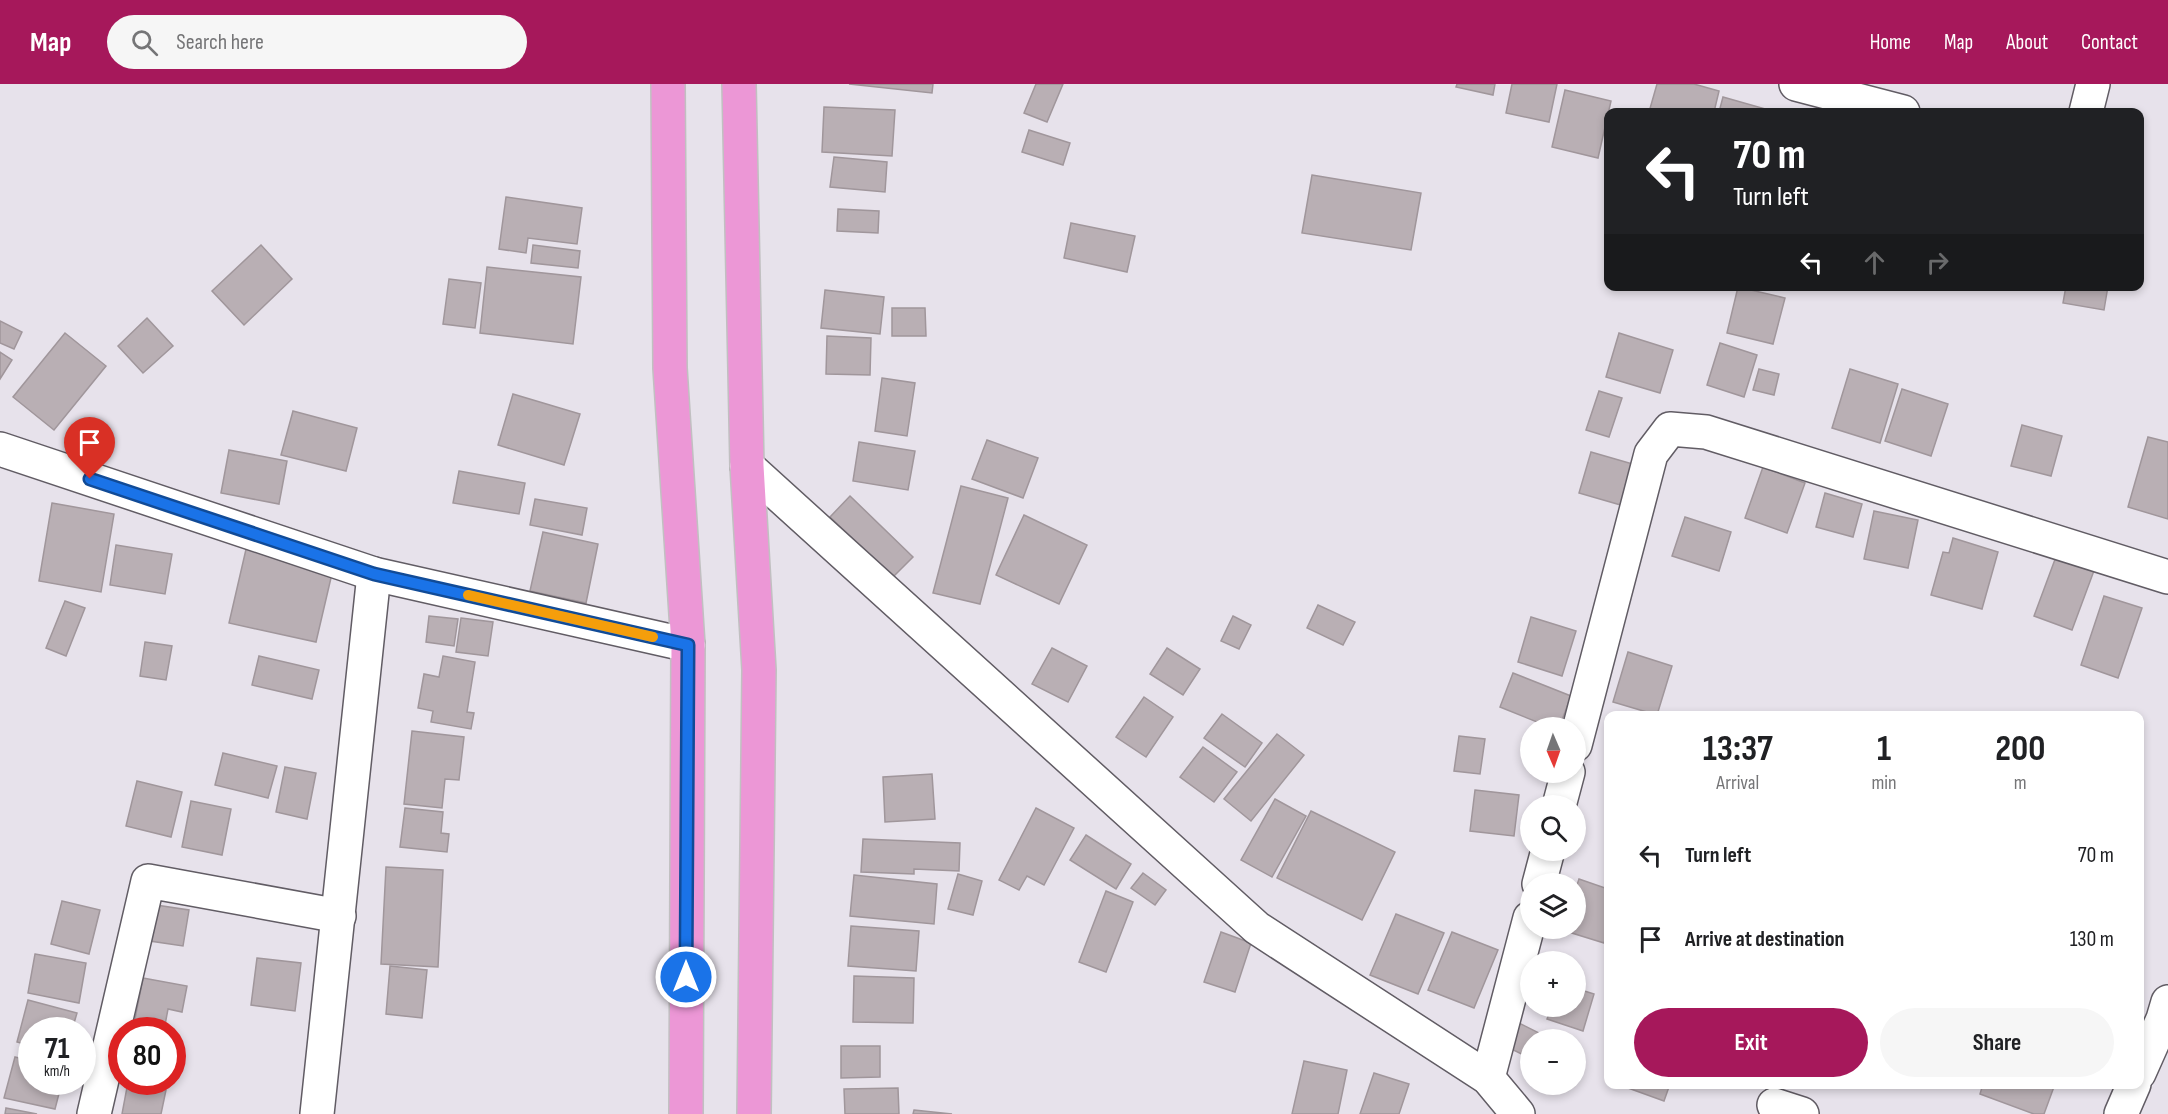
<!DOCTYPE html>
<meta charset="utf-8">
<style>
:root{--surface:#fff;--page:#f6f6f6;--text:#202124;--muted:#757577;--accent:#a6185b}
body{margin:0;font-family:"Sofia Sans Condensed",sans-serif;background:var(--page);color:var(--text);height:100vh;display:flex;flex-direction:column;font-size:22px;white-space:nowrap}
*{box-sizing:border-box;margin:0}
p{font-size:20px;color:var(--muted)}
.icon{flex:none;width:33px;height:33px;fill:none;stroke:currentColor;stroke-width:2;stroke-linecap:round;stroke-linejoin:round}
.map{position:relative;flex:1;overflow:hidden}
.drawer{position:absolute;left:1604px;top:627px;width:540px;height:378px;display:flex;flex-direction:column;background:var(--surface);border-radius:12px;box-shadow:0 3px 9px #0003}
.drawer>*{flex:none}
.banner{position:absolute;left:1604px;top:24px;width:540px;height:183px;border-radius:12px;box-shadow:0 3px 9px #0003;background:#202124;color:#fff;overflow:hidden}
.needle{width:39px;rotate:178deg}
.controls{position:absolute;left:1520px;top:633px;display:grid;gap:12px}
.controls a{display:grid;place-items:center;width:66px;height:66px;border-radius:50%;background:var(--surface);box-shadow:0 3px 9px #0003;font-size:30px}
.speed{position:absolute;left:18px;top:933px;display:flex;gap:12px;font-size:30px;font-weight:700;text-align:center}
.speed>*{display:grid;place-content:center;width:78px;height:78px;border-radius:50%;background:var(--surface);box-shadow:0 3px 9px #0003;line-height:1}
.speed small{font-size:15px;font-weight:400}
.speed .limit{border:9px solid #d22;background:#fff;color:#111}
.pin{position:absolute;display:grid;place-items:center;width:51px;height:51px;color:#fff;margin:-62px -26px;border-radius:50% 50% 50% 0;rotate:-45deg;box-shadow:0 0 6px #0007}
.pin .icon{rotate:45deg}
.me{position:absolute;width:66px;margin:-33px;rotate:0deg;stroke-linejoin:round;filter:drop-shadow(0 0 4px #0008)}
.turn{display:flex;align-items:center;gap:21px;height:126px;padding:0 30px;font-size:27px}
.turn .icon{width:78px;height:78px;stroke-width:2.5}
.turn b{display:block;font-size:42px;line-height:51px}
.lanes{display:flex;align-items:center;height:57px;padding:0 30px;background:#0003;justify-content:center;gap:30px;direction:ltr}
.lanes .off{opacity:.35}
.eta{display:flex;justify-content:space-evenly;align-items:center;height:102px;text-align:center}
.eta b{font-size:36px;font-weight:700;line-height:42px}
.primary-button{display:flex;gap:12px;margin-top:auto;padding:12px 30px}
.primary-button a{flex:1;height:69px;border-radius:36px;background:var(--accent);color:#fff;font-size:24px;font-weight:700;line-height:69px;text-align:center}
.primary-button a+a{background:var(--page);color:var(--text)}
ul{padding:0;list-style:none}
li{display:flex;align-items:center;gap:18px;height:84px;padding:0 30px}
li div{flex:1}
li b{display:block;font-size:22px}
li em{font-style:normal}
header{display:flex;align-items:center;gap:36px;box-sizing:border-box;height:84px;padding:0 30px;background:var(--accent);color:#fff}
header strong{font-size:28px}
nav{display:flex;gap:33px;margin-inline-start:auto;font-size:21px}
.search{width:420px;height:54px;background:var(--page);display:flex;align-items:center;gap:15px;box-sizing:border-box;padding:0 21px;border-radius:33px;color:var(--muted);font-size:22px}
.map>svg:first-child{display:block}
</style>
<header>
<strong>Map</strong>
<div class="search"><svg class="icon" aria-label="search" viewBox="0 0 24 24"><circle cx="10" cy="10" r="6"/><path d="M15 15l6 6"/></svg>Search here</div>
<nav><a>Home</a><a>Map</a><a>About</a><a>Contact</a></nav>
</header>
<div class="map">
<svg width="2168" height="1030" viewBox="0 0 2168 1030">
<rect width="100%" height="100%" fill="#e7e2eb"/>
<!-- building -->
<g fill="#b9afb4" stroke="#a0969b" stroke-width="1.5">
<polygon points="849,0 933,0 932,9"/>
<polygon points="1036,0 1063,0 1047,38 1024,29"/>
<polygon points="1457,0 1495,0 1493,11 1456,3"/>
<polygon points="1512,0 1557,0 1549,38 1506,29"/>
<polygon points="1657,0 1694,0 1719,7 1714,28 1649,28"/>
<polygon points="1565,6 1611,17 1598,74 1552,63"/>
<polygon points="1723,13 1769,26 1769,28 1719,28"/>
<polygon points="824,23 895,26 892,72 822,68"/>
<polygon points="1029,46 1070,59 1063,81 1022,68"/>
<polygon points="834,73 887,78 885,108 830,103"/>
<polygon points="1312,91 1421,109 1411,166 1302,149"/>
<polygon points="506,113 582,124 577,160 528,154 526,169 499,165"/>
<polygon points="838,125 879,127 878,149 837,147"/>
<polygon points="1071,139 1135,152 1127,188 1064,174"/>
<polygon points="261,161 292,195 244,241 212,207"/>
<polygon points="533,161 580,167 578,184 531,179"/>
<polygon points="487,183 581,193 573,260 480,249"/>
<polygon points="449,195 481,199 475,244 443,240"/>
<polygon points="2066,202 2108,202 2104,226 2063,219"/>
<polygon points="1738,203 1785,214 1773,260 1727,249"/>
<polygon points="825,206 884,213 880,250 821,244"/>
<polygon points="892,224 925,224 926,252 892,252"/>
<polygon points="147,234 173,262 143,289 118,262"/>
<polygon points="0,237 22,248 14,265 0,259"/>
<polygon points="65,249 106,282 54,346 13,313"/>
<polygon points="1619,249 1673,266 1660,309 1606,293"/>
<polygon points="827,252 871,254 870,291 826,290"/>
<polygon points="1720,259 1757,271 1744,313 1707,301"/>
<polygon points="0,268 12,276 0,295"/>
<polygon points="1759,285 1779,290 1774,311 1753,306"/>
<polygon points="1850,285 1898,300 1880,359 1832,344"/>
<polygon points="882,294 915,299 907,352 875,347"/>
<polygon points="1902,305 1948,320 1931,372 1885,357"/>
<polygon points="1599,307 1622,314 1609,353 1586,346"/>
<polygon points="513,310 580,330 564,381 498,361"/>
<polygon points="293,327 357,344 346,387 281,371"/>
<polygon points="2022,341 2062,352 2051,392 2011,382"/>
<polygon points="2148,353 2168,358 2168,435 2128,423"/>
<polygon points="987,356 1038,374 1023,414 972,395"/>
<polygon points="859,358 915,367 908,406 853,397"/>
<polygon points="229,366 287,377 279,420 221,409"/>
<polygon points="1591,368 1643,383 1631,424 1579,409"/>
<polygon points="1763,383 1805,399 1787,449 1745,434"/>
<polygon points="459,387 525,399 519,430 453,419"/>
<polygon points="961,402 1008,414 980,520 933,509"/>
<polygon points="1825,409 1862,420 1853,453 1816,443"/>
<polygon points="850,412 913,473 893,493 830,433"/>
<polygon points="535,415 587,424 582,451 530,441"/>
<polygon points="52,419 114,430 101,508 39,497"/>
<polygon points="1874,427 1918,436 1908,484 1864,475"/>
<polygon points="1024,431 1087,461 1059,520 996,491"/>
<polygon points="1685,433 1731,448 1719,487 1672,472"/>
<polygon points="543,448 598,460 586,519 530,507"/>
<polygon points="1953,454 1998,468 1982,525 1931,511 1943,468 1949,469"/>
<polygon points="116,461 172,470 165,510 110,501"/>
<polygon points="247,461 334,481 316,558 229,539"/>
<polygon points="2057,470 2095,484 2072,546 2034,532"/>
<polygon points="2104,512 2142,524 2118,594 2081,581"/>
<polygon points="65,517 85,524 66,572 46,564"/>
<polygon points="1318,521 1355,538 1343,561 1307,544"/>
<polygon points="429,532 458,535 454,562 426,558"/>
<polygon points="1233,532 1251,541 1239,565 1221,557"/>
<polygon points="1531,533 1576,547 1562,592 1518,578"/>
<polygon points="461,534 493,538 488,572 456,568"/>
<polygon points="145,558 172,562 166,596 140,592"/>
<polygon points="1052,564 1087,582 1068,618 1032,600"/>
<polygon points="1167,564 1200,585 1183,611 1150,590"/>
<polygon points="1628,568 1672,582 1657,631 1613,618"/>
<polygon points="259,572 319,586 312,615 252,601"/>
<polygon points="443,572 475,578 467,628 474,629 471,645 431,638 433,627 418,624 424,590 439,593"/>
<polygon points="1513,589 1571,612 1559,644 1552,644 1500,623"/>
<polygon points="1144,613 1173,633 1146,673 1116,653"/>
<polygon points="1222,630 1262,659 1245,683 1204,654"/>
<polygon points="412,647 464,653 459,696 445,695 442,724 404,720"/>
<polygon points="1277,650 1304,671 1251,737 1224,715"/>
<polygon points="1459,652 1485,655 1480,690 1454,687"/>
<polygon points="1203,663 1237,688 1214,718 1180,693"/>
<polygon points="223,669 277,682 268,714 215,701"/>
<polygon points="285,683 316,689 307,735 276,728"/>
<polygon points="932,690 935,735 885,738 883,693"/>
<polygon points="137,697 182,708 171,753 126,742"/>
<polygon points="1475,706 1519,711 1514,752 1470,747"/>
<polygon points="1275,715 1306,732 1272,793 1241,776"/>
<polygon points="191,717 231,725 222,771 182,763"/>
<polygon points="405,724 443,728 441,749 449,750 447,768 400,763"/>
<polygon points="1036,724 1074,744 1044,801 1027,792 1019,806 999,796"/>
<polygon points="1311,727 1395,768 1362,836 1277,794"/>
<polygon points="1086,751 1131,780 1116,805 1070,776"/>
<polygon points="863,755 960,759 959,787 914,785 914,790 861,788"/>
<polygon points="386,783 443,786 438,883 381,880"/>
<polygon points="1143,789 1166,806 1155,821 1131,804"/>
<polygon points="958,790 982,797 973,831 948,825"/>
<polygon points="854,791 937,800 934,840 850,832"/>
<polygon points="1579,795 1608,805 1608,846 1604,859 1562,846 1563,844 1575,844 1575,807"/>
<polygon points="1106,807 1133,818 1106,888 1079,878"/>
<polygon points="62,817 100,826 89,870 51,860"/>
<polygon points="156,821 189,826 183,862 150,857"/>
<polygon points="1396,830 1444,849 1418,910 1370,891"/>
<polygon points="851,842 919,847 916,887 848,882"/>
<polygon points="1221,848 1251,859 1235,908 1204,898"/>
<polygon points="1452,848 1498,866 1474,924 1428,906"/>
<polygon points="35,870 86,879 79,919 28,909"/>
<polygon points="257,874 301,879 295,927 251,921"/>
<polygon points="390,882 427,886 422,934 386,930"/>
<polygon points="854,892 914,894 913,939 853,938"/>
<polygon points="143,894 187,902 182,928 168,925 165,941 135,935"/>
<polygon points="1575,904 1594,910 1583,947 1547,935 1552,922 1575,922"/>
<polygon points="28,916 77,929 72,946 32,946 32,962 17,958"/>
<polygon points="1515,937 1543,951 1540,956 1530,956 1530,974 1503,961"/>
<polygon points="841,962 880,962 880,993 841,994"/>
<polygon points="15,973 32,977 32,998 62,998 55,1025 4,1014"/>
<polygon points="1304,977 1347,986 1338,1030 1292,1030"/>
<polygon points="1374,989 1409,1000 1399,1030 1360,1030"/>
<polygon points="128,998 166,1006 161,1030 122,1030"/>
<polygon points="1617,1000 1670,1000 1664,1017"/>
<polygon points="1983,1000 2055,1000 2044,1030 2034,1030 1980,1010"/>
<polygon points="898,1004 899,1030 845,1030 844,1005"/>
<polygon points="6,1024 37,1030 5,1030"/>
<polygon points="914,1026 952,1030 913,1030"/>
</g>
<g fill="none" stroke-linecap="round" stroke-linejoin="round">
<!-- street casing -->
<g stroke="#615c64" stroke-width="36">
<g id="street">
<polyline points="1796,0 1903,28"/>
<polyline points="2086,28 2093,0"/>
<polyline points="0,365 374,490 688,561"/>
<polyline points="1575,661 1651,370 1670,345 1706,348 2168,493"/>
<polyline points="1559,722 1568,688"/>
<polyline points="1539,800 1548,766"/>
<polyline points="2139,989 2163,935 2168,918"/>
<polyline points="1488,994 1530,834"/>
<polyline points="1774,1021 1802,1030"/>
<polyline points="94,1030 148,797 339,832"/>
<polyline points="317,1030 374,490"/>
<polyline points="2121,1030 2134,1000"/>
</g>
</g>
<!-- secondary casing -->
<g stroke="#615c64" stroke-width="36">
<polyline id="secondary" points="747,382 1257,844 1488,994 1518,1030"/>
</g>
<!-- highway casing -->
<g stroke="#c1c0c1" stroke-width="36">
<g id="highway">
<polyline points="668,0 670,284 688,561 686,1030"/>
<polyline points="739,0 747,382 759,586 754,1030"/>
</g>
</g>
<!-- street -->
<use href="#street" stroke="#fff" stroke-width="33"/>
<!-- secondary -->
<use href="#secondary" stroke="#fff" stroke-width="33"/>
<!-- highway -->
<use href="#highway" stroke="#ec97d6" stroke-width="33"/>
</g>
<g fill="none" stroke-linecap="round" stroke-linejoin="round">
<!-- route casing -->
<g stroke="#114b97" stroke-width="15">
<polyline id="route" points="90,395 374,490 688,561 686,893"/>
</g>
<!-- route -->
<use href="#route" stroke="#1a73e8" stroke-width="10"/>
<!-- slow -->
<polyline stroke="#f59e0b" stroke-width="10" points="468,511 653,553"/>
</g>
</svg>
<div class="controls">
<a><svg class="needle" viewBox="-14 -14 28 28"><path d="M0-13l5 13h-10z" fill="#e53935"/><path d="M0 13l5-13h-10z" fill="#757577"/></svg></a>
<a><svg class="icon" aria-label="search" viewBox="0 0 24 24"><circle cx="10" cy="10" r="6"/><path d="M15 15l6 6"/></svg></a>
<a><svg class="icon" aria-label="layers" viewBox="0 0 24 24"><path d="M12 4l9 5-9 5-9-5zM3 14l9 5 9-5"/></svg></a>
<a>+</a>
<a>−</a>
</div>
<div class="speed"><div>71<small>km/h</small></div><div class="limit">80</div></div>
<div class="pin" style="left:90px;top:395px;background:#d93025"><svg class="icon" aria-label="arrive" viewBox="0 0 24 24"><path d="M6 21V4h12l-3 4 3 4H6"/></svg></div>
<svg class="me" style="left:686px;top:893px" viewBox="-20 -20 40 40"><circle r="17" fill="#1a73e8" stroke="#fff" stroke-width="3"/><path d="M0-11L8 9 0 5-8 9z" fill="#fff"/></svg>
<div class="banner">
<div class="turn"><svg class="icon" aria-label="left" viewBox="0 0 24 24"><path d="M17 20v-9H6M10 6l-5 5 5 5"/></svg><div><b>70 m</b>Turn left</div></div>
<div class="lanes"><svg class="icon" aria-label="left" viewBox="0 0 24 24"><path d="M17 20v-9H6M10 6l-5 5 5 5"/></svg><svg class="icon off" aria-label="ahead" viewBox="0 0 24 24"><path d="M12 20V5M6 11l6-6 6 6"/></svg><svg class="icon off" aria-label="right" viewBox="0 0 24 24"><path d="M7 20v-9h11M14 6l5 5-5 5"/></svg></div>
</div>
<section class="drawer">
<div class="eta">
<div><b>13:37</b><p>Arrival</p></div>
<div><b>1</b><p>min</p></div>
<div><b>200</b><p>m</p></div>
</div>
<ul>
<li><svg class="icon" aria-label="left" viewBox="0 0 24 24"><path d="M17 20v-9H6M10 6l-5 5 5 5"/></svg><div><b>Turn left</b></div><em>70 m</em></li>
<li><svg class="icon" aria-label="arrive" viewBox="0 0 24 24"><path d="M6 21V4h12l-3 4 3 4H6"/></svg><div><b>Arrive at destination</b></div><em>130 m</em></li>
</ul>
<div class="primary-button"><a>Exit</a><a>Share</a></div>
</section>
</div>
